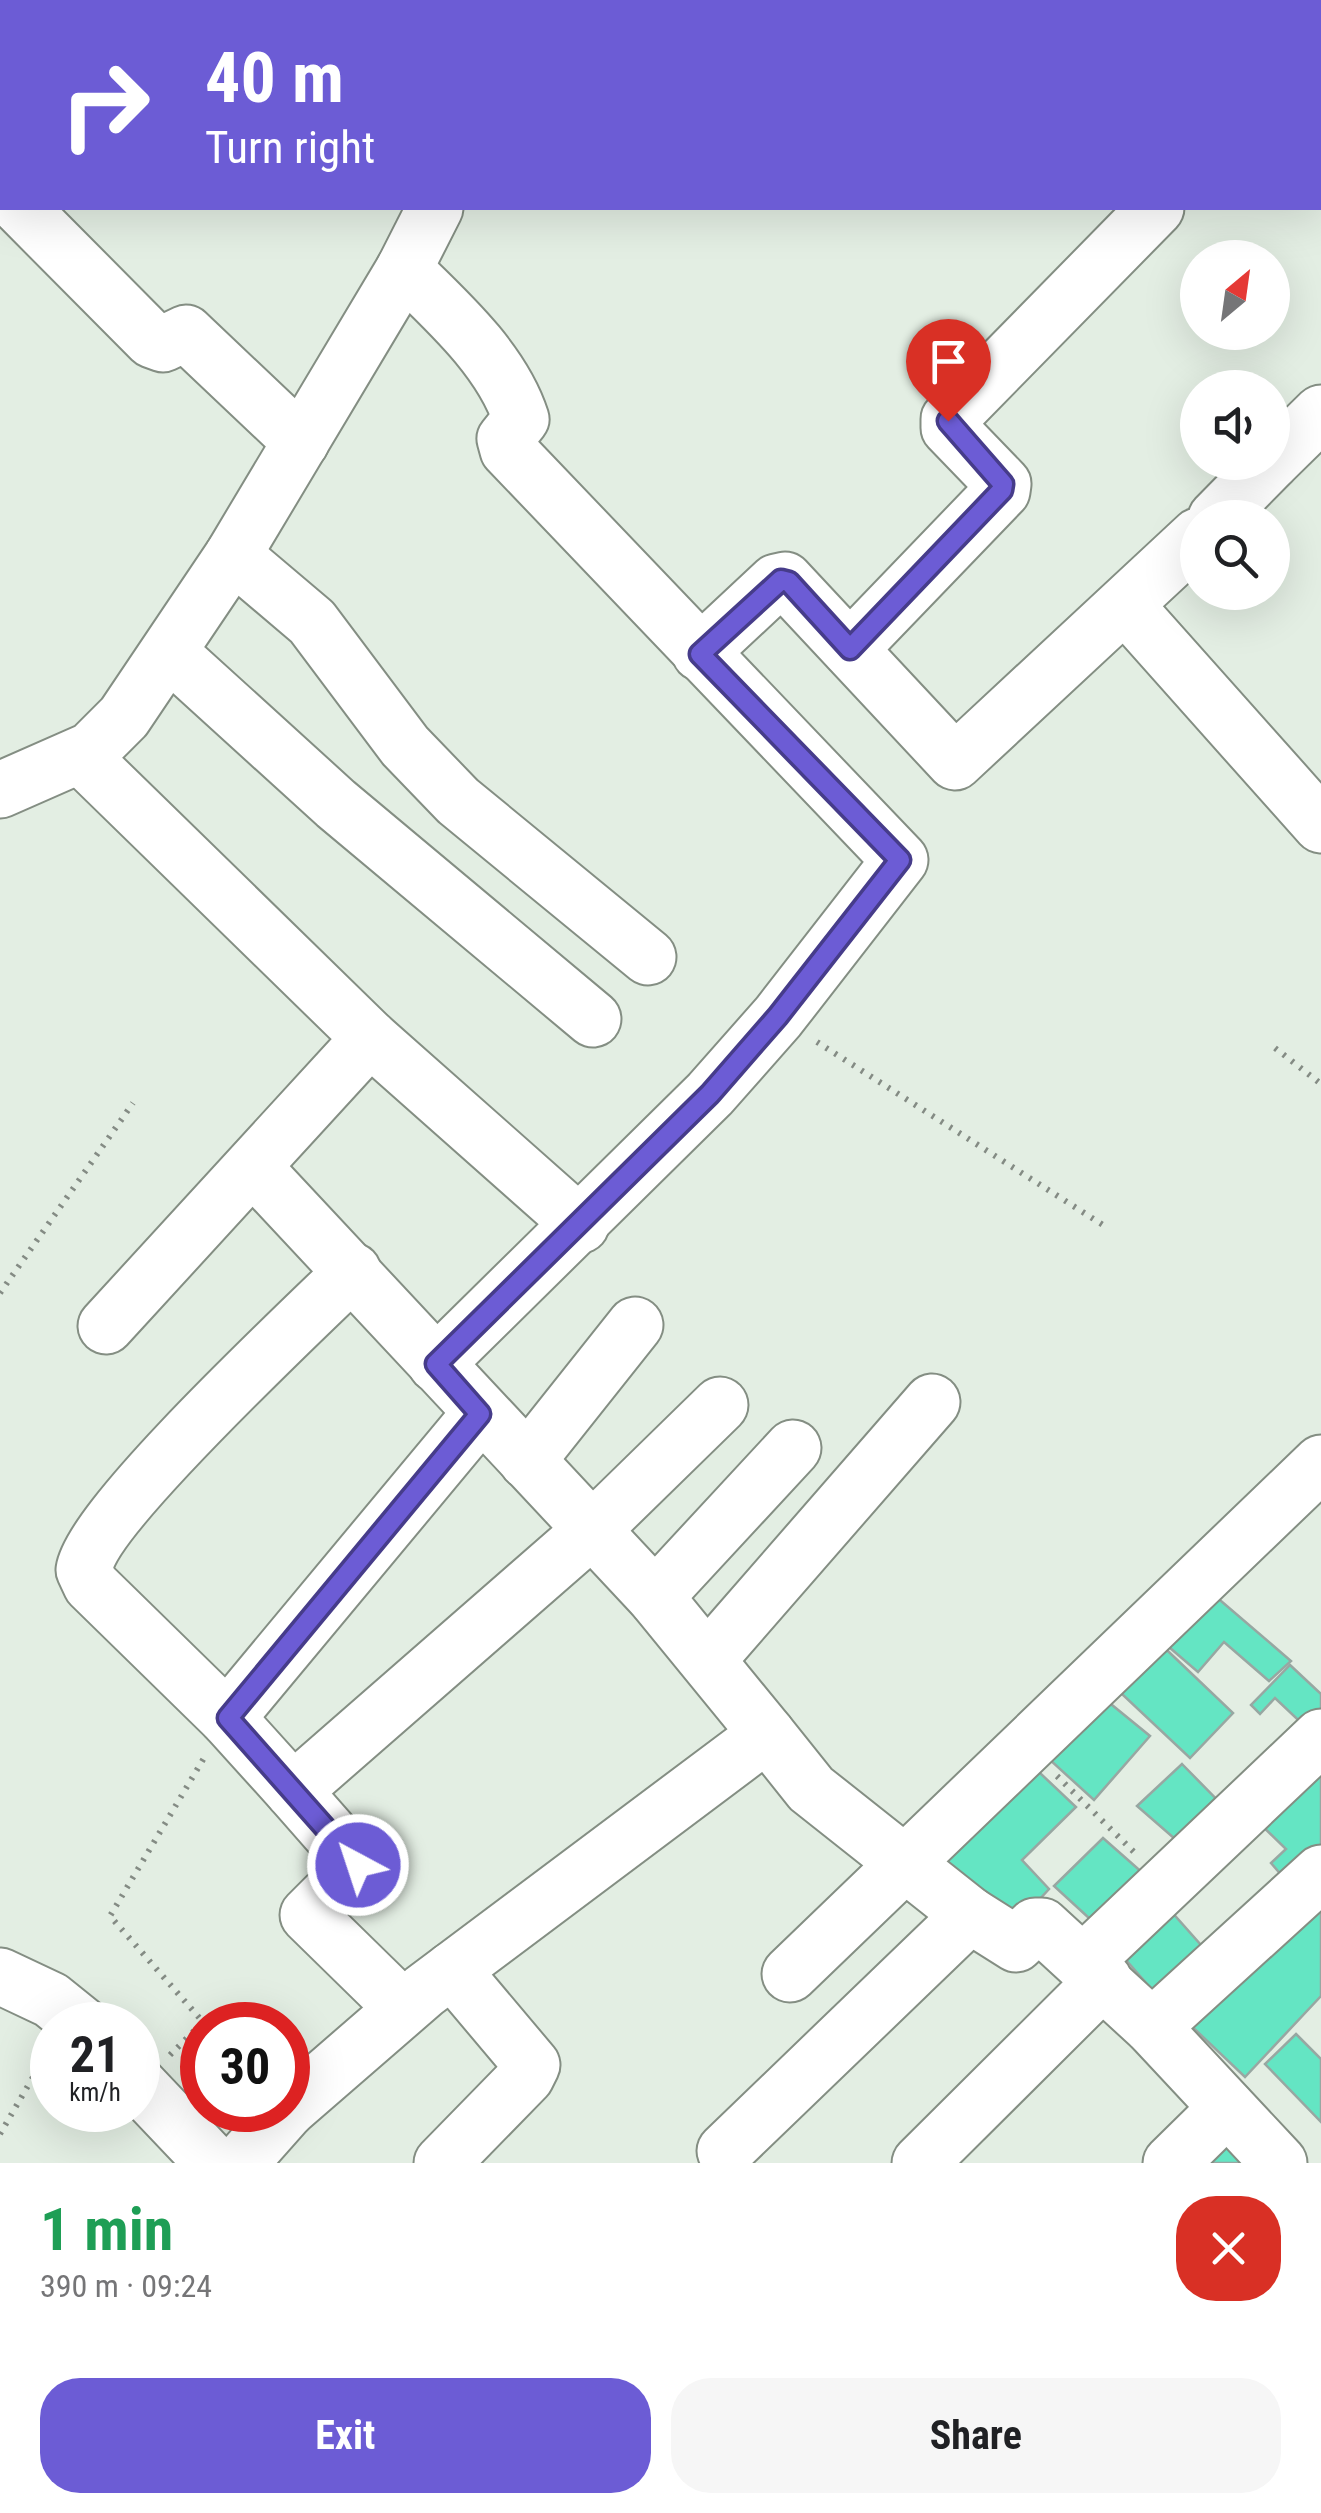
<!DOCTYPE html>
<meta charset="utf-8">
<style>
:root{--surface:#fff;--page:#f6f6f6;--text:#202124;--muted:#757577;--accent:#6c5cd5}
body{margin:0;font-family:"Roboto Condensed",sans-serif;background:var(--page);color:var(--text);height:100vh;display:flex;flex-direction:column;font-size:38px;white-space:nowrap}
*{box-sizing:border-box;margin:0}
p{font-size:32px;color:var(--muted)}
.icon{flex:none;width:55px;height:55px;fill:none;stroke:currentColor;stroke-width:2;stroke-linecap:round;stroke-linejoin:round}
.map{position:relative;height:2163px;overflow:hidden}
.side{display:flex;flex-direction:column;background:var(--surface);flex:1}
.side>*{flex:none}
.top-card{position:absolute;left:0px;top:0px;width:1322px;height:210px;box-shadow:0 10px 40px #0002;background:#6c5cd5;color:#fff;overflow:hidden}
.needle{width:65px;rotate:29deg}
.buttons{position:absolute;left:1180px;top:240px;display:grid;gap:20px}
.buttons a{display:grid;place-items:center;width:110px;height:110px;border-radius:50%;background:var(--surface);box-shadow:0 10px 40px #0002;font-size:50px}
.speed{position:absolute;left:30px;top:2002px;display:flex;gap:20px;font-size:50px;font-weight:700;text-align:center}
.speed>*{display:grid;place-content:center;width:130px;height:130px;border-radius:50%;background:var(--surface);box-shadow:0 10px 40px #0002;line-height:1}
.speed small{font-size:25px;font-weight:400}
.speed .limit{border:15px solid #d22;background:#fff;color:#111}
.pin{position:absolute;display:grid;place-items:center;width:85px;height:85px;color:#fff;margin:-102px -42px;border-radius:50% 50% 50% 0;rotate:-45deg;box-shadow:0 0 10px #0007}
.pin .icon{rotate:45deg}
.me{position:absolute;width:110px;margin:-55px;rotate:320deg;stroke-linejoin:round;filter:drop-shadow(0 0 8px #0008)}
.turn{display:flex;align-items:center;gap:35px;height:210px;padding:0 40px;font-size:45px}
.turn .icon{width:130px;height:130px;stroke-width:2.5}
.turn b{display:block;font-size:70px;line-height:85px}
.round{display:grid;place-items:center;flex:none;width:105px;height:105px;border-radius:40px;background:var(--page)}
.headline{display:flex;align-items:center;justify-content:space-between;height:170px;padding:0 40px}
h1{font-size:60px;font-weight:700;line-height:75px;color:#1e9e55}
.action{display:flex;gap:20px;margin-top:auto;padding:20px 40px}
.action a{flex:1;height:115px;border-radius:40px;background:var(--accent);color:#fff;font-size:40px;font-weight:700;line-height:115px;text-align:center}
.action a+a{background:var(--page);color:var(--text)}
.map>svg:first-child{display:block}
</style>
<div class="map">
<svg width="1321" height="2163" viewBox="0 0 1321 2163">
<rect width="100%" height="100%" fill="#e3eee3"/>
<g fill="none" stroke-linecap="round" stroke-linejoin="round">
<!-- canal -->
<g stroke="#4ce4ee" stroke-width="38">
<polyline points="23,2 26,0"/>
<polyline points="0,23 2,21"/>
</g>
</g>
<!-- building -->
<g fill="#64e5c3" stroke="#98a7a2" stroke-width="2.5">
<polygon points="1200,1583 1291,1661 1269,1681 1224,1642 1198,1672 1155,1635"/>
<polygon points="1150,1634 1233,1713 1190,1758 1107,1680"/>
<polygon points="1290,1665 1321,1694 1321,1725 1313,1734 1275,1698 1260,1714 1251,1705"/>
<polygon points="1090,1687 1150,1736 1094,1800 1038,1749"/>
<polygon points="1321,1755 1321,1851 1290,1885 1271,1863 1286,1849 1257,1821"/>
<polygon points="1023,1757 1076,1807 1022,1860 1049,1889 1014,1927 926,1858"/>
<polygon points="1182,1764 1230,1813 1190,1852 1137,1806"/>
<polygon points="1103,1838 1153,1882 1102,1930 1054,1886"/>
<polygon points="1162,1901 1216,1962 1168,2008 1112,1944"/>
<polygon points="1321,1908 1321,1996 1245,2077 1182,2017"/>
<polygon points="1296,2034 1321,2059 1321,2122 1265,2064"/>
<polygon points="1235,2123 1266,2163 1195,2163"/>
</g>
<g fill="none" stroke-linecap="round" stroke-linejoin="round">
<!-- minor casing -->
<g stroke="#848e83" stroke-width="59">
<g id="minor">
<polyline points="1243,0 1246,2"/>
<polyline points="151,2 154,0"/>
<polyline points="514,2 515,0"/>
<polyline points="1025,2 1028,0"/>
<polyline points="1303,2 1305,0"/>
<polyline points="1320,81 1321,82"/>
<polyline points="0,139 2,137"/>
<polyline points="21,208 152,340 163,344 186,333 301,442"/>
<path d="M404,269C447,311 502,360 521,419L505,439L508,450L900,860L778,1017L710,1094L436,1364"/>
<polyline points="1272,461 1321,413"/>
<polyline points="1216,518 1271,462"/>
<polyline points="233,555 312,622 405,746 458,801 648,957"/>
<polyline points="1125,605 1321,825"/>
<polyline points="850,649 1002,491 1003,484 949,428 949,419 1156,208"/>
<polyline points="700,653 776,582 785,580 955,762 1198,536"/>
<polyline points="171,654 336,804 593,1019"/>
<polyline points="81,756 370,1038"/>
<polyline points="0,790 91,750 124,717 233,555 404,269 435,208"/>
<polyline points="253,1167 655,1597 767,1734 424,1991 288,2109"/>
<path d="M353,1271C304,1319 92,1516 84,1570L91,1585L227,1718L293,1791L593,1529L720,1405"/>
<polyline points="106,1326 370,1038 581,1225"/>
<polyline points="527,1461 635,1325"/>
<polyline points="655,1597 793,1448"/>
<polyline points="709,1658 932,1402"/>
<polyline points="227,1718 480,1414"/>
<polyline points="767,1734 811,1789 970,1915"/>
<polyline points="293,1791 358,1865 308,1915 403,2008"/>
<polyline points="1085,1961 1321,1737"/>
<polyline points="790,1974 1321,1463"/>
<polyline points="0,1976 51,2000 82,2025"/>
<polyline points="1152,2027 1321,1873"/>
<polyline points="138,2084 213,2163"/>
<polyline points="725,2151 970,1915 1016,1944 1035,1926 1042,1926 1152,2027 1279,2163"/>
<polyline points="240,2163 287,2110"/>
<polyline points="442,2163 526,2077 532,2065 452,1970"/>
<polyline points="920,2163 1104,1980"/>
<polyline points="1171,2163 1227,2108"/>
</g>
</g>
<!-- path -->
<g stroke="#848b84" stroke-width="6" stroke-dasharray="2.5 8" stroke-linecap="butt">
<polyline points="817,1042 1103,1225"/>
<polyline points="1275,1048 1321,1084"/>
<polyline points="0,1293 133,1103"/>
<polyline points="1057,1776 1134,1852"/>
<polyline points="170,2055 203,2022 110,1916 204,1758"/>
<polyline points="0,2134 47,2053"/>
</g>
<!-- minor -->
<use href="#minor" stroke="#fff" stroke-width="55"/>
</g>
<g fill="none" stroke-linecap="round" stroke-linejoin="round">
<!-- route casing -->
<g stroke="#463c8a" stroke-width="25">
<polyline id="route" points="358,1865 228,1718 480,1414 436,1364 710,1094 778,1016 900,860 700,654 781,580 789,582 850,649 1002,490 1003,484 948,421"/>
</g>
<!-- route -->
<use href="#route" stroke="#6c5cd5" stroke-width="18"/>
</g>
</svg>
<div class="buttons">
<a><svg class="needle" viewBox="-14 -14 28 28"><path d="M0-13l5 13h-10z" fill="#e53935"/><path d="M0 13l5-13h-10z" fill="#757577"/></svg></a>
<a><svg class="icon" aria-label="sound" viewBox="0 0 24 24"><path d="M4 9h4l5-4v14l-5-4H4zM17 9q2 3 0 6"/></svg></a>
<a><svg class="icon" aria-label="search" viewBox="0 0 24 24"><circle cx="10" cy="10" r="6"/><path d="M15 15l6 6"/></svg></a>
</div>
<div class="speed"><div>21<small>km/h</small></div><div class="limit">30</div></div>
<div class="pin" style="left:948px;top:421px;background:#d93025"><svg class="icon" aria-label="arrive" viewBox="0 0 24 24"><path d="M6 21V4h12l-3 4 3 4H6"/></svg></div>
<svg class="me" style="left:358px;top:1865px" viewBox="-20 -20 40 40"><circle r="17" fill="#6c5cd5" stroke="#fff" stroke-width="3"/><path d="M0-11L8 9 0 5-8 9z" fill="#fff"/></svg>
<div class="top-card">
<div class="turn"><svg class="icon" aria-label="right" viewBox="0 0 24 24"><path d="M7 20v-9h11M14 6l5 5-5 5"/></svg><div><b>40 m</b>Turn right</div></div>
</div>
</div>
<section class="side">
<div class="headline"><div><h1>1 min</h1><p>390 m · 09:24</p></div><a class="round" style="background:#d93025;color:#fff"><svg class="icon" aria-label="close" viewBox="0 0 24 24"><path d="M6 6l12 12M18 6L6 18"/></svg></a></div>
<div class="action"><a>Exit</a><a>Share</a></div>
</section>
